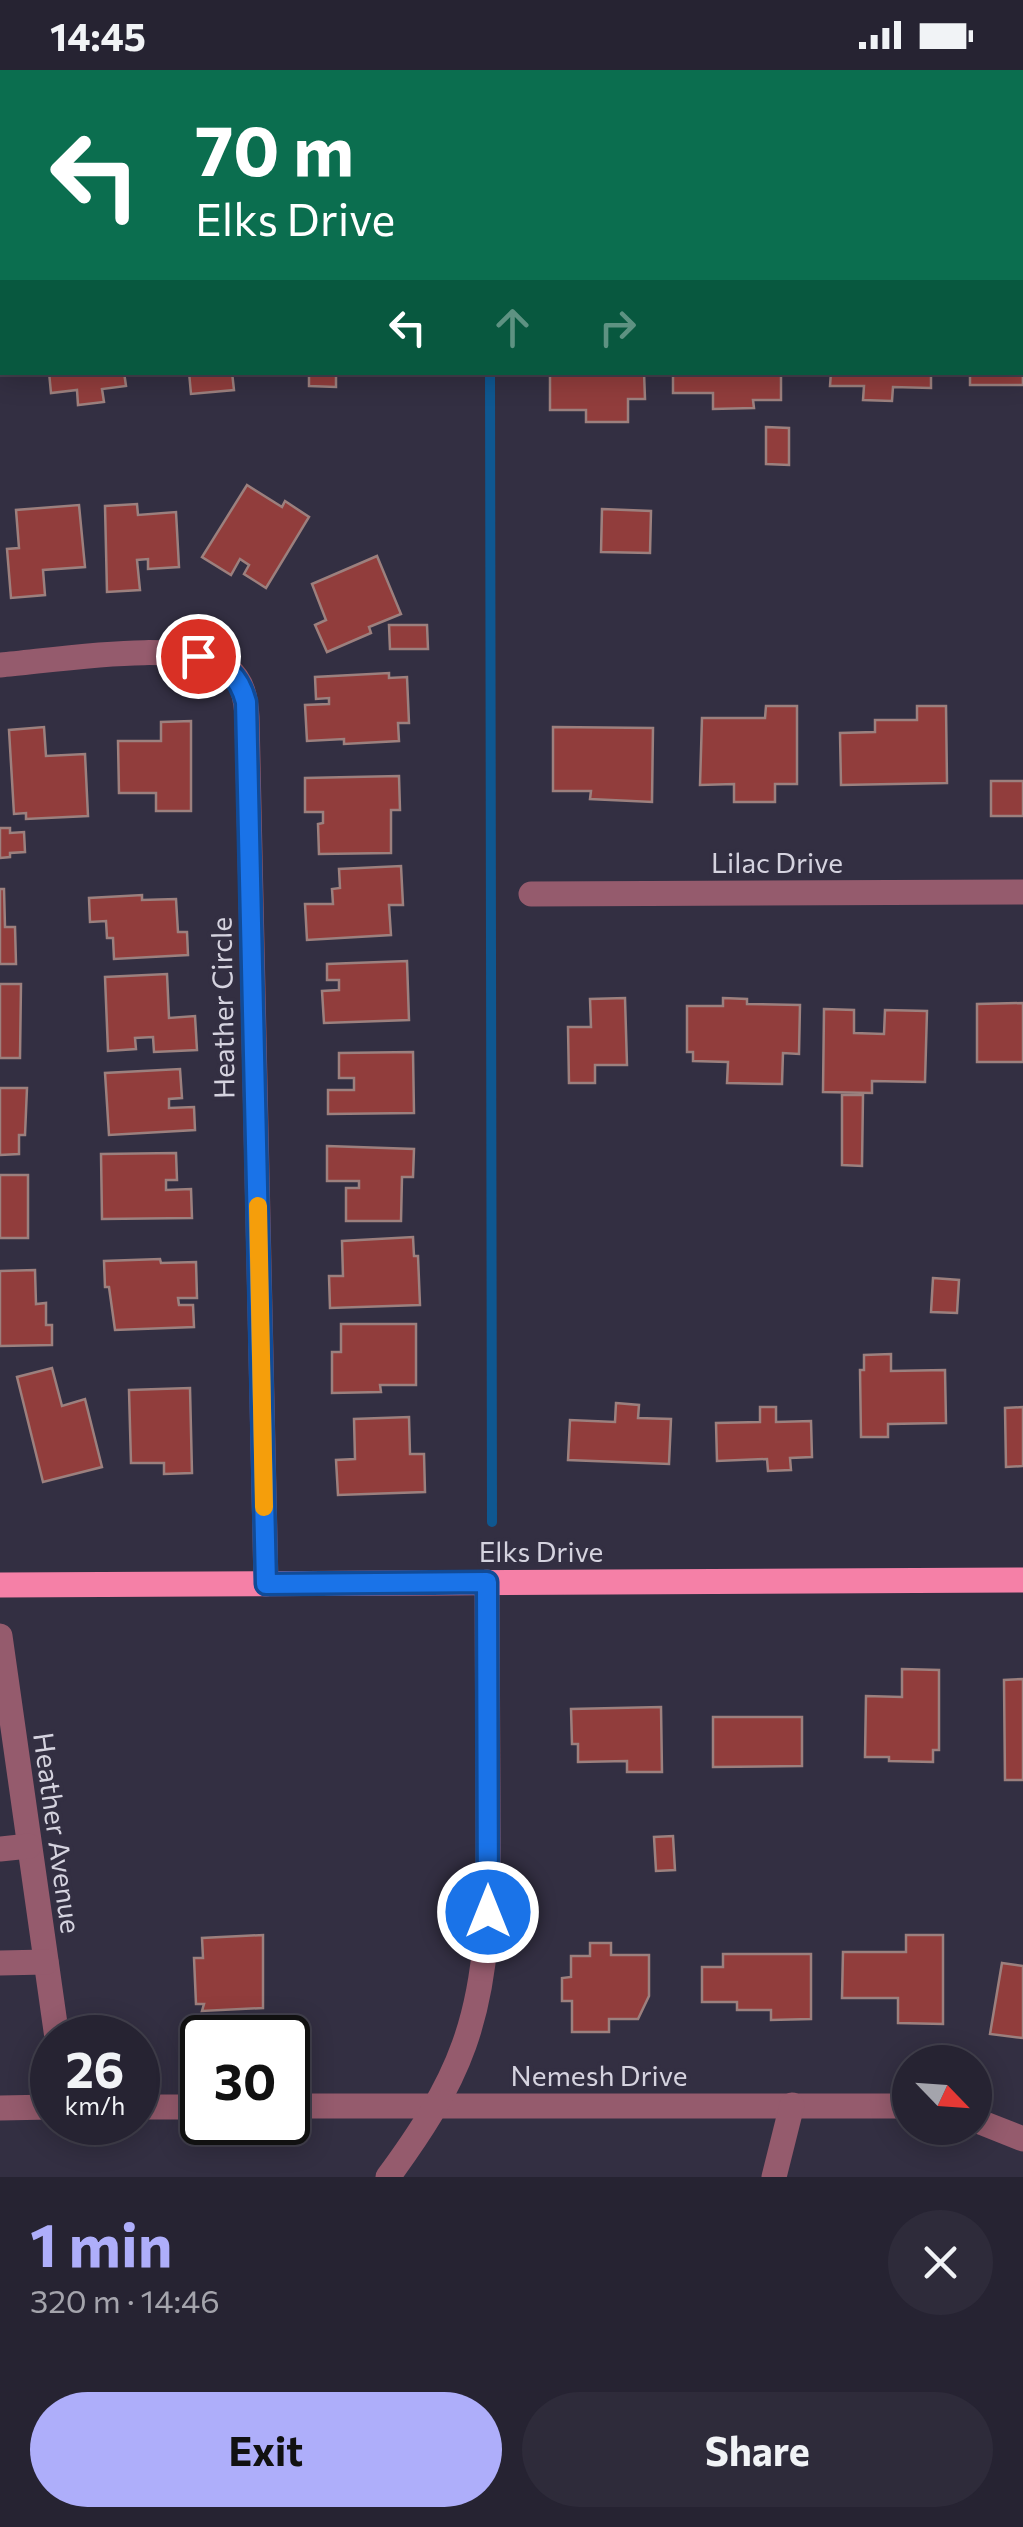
<!DOCTYPE html>
<meta charset="utf-8">
<style>
:root{--surface:#262332;--page:#2e2b3a;--text:#f1f3f6;--muted:#a4a4ac;--line:#42404d;--accent:#aeaefa}
body{margin:0;font-family:Commissioner,sans-serif;background:var(--page);color:var(--text);height:100vh;display:flex;flex-direction:column;font-size:38px;white-space:nowrap}
*{box-sizing:border-box;margin:0}
p{font-size:32px;color:var(--muted)}
.icon{flex:none;width:55px;height:55px;fill:none;stroke:currentColor;stroke-width:2;stroke-linecap:round;stroke-linejoin:round}
.map{position:relative;height:2107px;overflow:hidden}
.panel{display:flex;flex-direction:column;background:var(--surface);flex:1}
.panel>*{flex:none}
.top-card{position:absolute;left:0px;top:0px;width:1025px;height:305px;box-shadow:0 5px 25px #0003,0 0 0 2px var(--line);background:#0b6e4f;color:#fff;overflow:hidden}
.needle{width:65px;rotate:115deg}
.tools{position:absolute;left:892px;top:1975px;display:grid;gap:20px}
.tools a{display:grid;place-items:center;width:100px;height:100px;border-radius:50%;background:var(--surface);box-shadow:0 5px 25px #0003,0 0 0 2px var(--line);font-size:50px}
.speed{position:absolute;left:30px;top:1945px;display:flex;gap:20px;font-size:50px;font-weight:700;text-align:center}
.speed>*{display:grid;place-content:center;width:130px;height:130px;border-radius:50%;background:var(--surface);box-shadow:0 5px 25px #0003,0 0 0 2px var(--line);line-height:1}
.speed small{font-size:25px;font-weight:400}
.speed .limit{border:5px solid #111;border-radius:15px;background:#fff;color:#111}
.pin{position:absolute;display:grid;place-items:center;width:85px;height:85px;color:#fff;margin:-42px;border:5px solid #fff;border-radius:50%;box-shadow:0 2px 10px #0007}
.me{position:absolute;width:110px;margin:-55px;rotate:0deg;stroke-linejoin:round;filter:drop-shadow(0 0 8px #0008)}
.turn{display:flex;align-items:center;gap:35px;height:210px;padding:0 30px;font-size:45px}
.turn .icon{width:130px;height:130px;stroke-width:2.5}
.turn b{display:block;font-size:70px;line-height:85px}
.lanes{display:flex;align-items:center;height:95px;padding:0 30px;background:#0003;justify-content:center;gap:50px;direction:ltr}
.lanes .off{opacity:.35}
.round{display:grid;place-items:center;flex:none;width:105px;height:105px;border-radius:52px;background:var(--page)}
.headline{display:flex;align-items:center;justify-content:space-between;height:170px;padding:0 30px}
h1{font-size:60px;font-weight:700;line-height:75px;color:var(--accent)}
.primary-button{display:flex;gap:20px;margin-top:auto;padding:20px 30px}
.primary-button a{flex:1;height:115px;border-radius:60px;background:var(--accent);color:#111;font-size:40px;font-weight:700;line-height:115px;text-align:center}
.primary-button a+a{background:var(--page);color:var(--text)}
.status{display:flex;justify-content:space-between;align-items:center;height:70px;padding:0 50px;background:var(--surface);direction:ltr}
.status svg{height:28px;fill:currentColor}
.map>svg:first-child{display:block}
</style>
<div class="status"><b>14:45</b><svg viewBox="0 0 49 12"><path d="M0 12V9h3v3zM5 12V6h3v6zM10 12V3h3v9zM15 12V0h3v12zM26 1h20v11H26zM47 4h2v5h-2z"/></svg></div>
<div class="map">
<svg width="1023" height="2107" viewBox="0 0 1023 2107">
<rect width="100%" height="100%" fill="#332f42"/>
<g fill="none" stroke-linecap="round" stroke-linejoin="round">
<!-- stream -->
<g stroke="#0f5790" stroke-width="10">
<polyline points="482,0 482,2"/>
<polyline points="490,302 492,1452"/>
</g>
</g>
<!-- building -->
<g fill="#913d3c" stroke="#9c807e" stroke-width="2.5">
<rect x="721" y="0" width="112" height="2"/>
<polygon points="1022,256 1023,315 970,315 970,302 1022,302"/>
<polygon points="49,302 124,302 126,316 102,319 104,332 78,335 77,320 51,323"/>
<polygon points="189,302 232,302 234,320 191,324"/>
<polygon points="309,302 336,302 336,317 309,316"/>
<polygon points="550,302 644,302 645,329 628,329 628,352 586,352 586,340 550,340"/>
<polygon points="673,302 781,302 781,330 753,330 754,338 713,339 713,323 673,323"/>
<polygon points="831,302 931,302 931,318 893,317 892,331 863,330 864,316 830,316"/>
<polygon points="766,357 789,358 789,395 766,394"/>
<polygon points="247,415 282,437 285,431 309,447 266,518 244,504 249,495 240,489 231,505 202,487"/>
<polygon points="137,434 138,445 176,442 179,497 148,499 148,489 137,490 140,520 107,522 105,436"/>
<polygon points="79,435 85,497 43,500 45,525 11,528 7,479 19,478 16,440"/>
<polygon points="602,439 651,441 650,483 601,482"/>
<polygon points="377,486 401,544 369,557 371,563 327,582 315,555 326,550 312,514"/>
<polygon points="389,555 427,555 428,579 390,579"/>
<polygon points="389,603 389,608 407,607 409,653 398,653 399,671 344,674 344,669 307,671 305,635 329,634 329,628 316,629 315,607"/>
<polygon points="766,636 797,636 797,714 775,714 775,732 734,732 734,714 700,715 702,648 765,648"/>
<polygon points="917,636 946,636 947,713 841,715 840,663 875,662 875,650 917,650"/>
<polygon points="191,651 191,741 156,741 156,723 119,723 118,671 161,671 161,652"/>
<polygon points="44,657 46,686 85,684 88,746 26,749 26,743 14,744 9,660"/>
<polygon points="553,657 653,658 652,732 590,729 591,721 553,721"/>
<polygon points="399,706 400,740 391,740 391,783 319,784 318,754 323,753 323,742 305,742 305,708"/>
<rect x="991" y="711" width="32" height="35"/>
<polygon points="0,758 10,758 10,763 24,762 25,782 10,783 10,787 0,788"/>
<polygon points="401,796 403,835 389,835 391,865 307,870 305,834 333,834 332,819 340,818 339,799"/>
<polygon points="0,819 4,819 5,857 15,857 16,894 0,894"/>
<polygon points="142,825 142,830 176,829 178,862 187,862 188,885 114,889 113,868 107,868 106,851 90,852 89,828"/>
<polygon points="407,891 409,950 324,953 322,921 339,920 339,910 327,910 327,894"/>
<polygon points="167,904 169,948 195,946 197,980 154,982 153,967 135,968 136,979 108,981 105,907"/>
<polygon points="0,914 21,914 20,988 0,988"/>
<polygon points="625,928 627,995 595,995 595,1013 569,1013 568,957 591,957 590,929"/>
<polygon points="723,928 747,929 747,934 800,935 799,984 783,983 782,1014 727,1013 728,992 693,991 693,982 687,982 687,936 723,936"/>
<polygon points="1023,933 1023,992 977,992 977,934"/>
<polygon points="824,939 854,940 854,963 884,964 885,940 927,941 925,1012 872,1011 872,1023 823,1022"/>
<polygon points="413,982 414,1043 328,1044 328,1020 354,1020 354,1008 339,1008 339,983"/>
<polygon points="180,999 182,1028 169,1029 169,1038 194,1037 195,1060 109,1065 105,1003"/>
<polygon points="0,1018 27,1018 25,1065 19,1065 19,1084 0,1085"/>
<polygon points="842,1025 863,1025 862,1096 842,1095"/>
<polygon points="327,1076 414,1079 413,1107 402,1107 401,1151 346,1151 346,1118 359,1118 359,1111 327,1111"/>
<polygon points="176,1083 177,1110 166,1110 166,1120 191,1119 192,1148 102,1149 101,1084"/>
<rect x="0" y="1105" width="28" height="63"/>
<polygon points="413,1167 414,1186 418,1186 420,1235 330,1238 329,1206 343,1206 342,1171"/>
<polygon points="160,1189 161,1193 196,1192 197,1228 178,1228 179,1235 193,1235 194,1257 115,1260 109,1217 105,1217 104,1191"/>
<polygon points="35,1200 36,1234 46,1233 46,1255 52,1255 52,1275 0,1276 0,1201"/>
<polygon points="933,1208 959,1210 957,1243 931,1242"/>
<polygon points="341,1254 416,1254 416,1315 380,1315 381,1322 332,1323 332,1282 341,1282"/>
<polygon points="891,1284 891,1301 945,1300 946,1353 888,1354 888,1367 861,1367 860,1300 864,1300 864,1285"/>
<polygon points="52,1298 62,1336 85,1329 102,1397 43,1412 17,1307"/>
<polygon points="190,1318 192,1403 164,1404 164,1393 131,1393 129,1320"/>
<polygon points="616,1333 639,1335 638,1348 671,1349 669,1394 568,1390 570,1350 615,1352"/>
<polygon points="760,1337 776,1337 776,1352 811,1351 812,1387 790,1388 791,1400 768,1401 767,1389 717,1391 716,1353 760,1352"/>
<polygon points="1023,1337 1023,1396 1006,1397 1005,1338"/>
<polygon points="409,1347 410,1384 424,1384 425,1422 338,1425 336,1390 355,1389 354,1349"/>
<polygon points="902,1599 939,1600 939,1680 933,1680 933,1692 889,1691 889,1687 865,1687 866,1626 902,1627"/>
<polygon points="1023,1609 1023,1710 1005,1710 1004,1610"/>
<polygon points="661,1637 662,1702 627,1702 627,1691 578,1692 578,1674 572,1674 571,1639"/>
<polygon points="713,1647 802,1647 802,1696 713,1697"/>
<polygon points="673,1766 675,1800 656,1801 654,1767"/>
<polygon points="263,1865 263,1938 202,1941 204,1934 196,1934 194,1888 203,1888 202,1868"/>
<polygon points="906,1865 943,1865 943,1954 898,1953 898,1928 842,1928 843,1882 906,1882"/>
<polygon points="590,1873 611,1873 611,1885 649,1885 649,1926 638,1949 609,1949 609,1962 572,1962 572,1931 562,1931 562,1908 571,1907 571,1886 590,1886"/>
<polygon points="723,1884 811,1884 811,1949 771,1950 771,1940 737,1940 737,1932 702,1932 702,1897 723,1897"/>
<polygon points="1002,1893 1023,1896 1023,1968 990,1964"/>
</g>
<g fill="none" stroke-linecap="round" stroke-linejoin="round">
<!-- minor -->
<g stroke="#955b6d" stroke-width="25">
<polyline points="1022,154 1023,154"/>
<polyline points="0,184 2,184"/>
<path d="M0,595C52,591 189,567 228,599C243,611 246,629 247,647L266,1514"/>
<polyline points="531,824 1023,822"/>
<polyline points="0,1566 57,1968"/>
<polyline points="0,1779 29,1776"/>
<polyline points="0,1893 46,1892"/>
<polyline points="288,2036 910,2036"/>
<polyline points="138,2037 202,2037"/>
<polyline points="0,2038 52,2037"/>
<polyline points="975,2050 1023,2069"/>
<path d="M388,2107C418,2066 447,2023 464,1975C492,1897 488,1815 488,1733C487,1660 487,1586 487,1512"/>
<polyline points="774,2107 792,2035"/>
</g>
<!-- major -->
<polyline stroke="#f580a7" stroke-width="25" points="0,1515 1023,1510"/>
</g>
<g fill="none" stroke-linecap="round" stroke-linejoin="round">
<!-- route casing -->
<g stroke="#114b97" stroke-width="25">
<path id="route" d="M198,586C225,594 239,605 246,632L266,1514L487,1512L488,1842"/>
</g>
<!-- route -->
<use href="#route" stroke="#1a73e8" stroke-width="18"/>
<!-- slow -->
<polyline stroke="#f59e0b" stroke-width="18" points="258,1136 264,1437"/>
</g>
<g text-anchor="middle" stroke-width="8" stroke-linejoin="round" paint-order="stroke">
<!-- street labels -->
<g font-size="28" fill="#d5d3df" stroke="#332f42">
<text x="777" y="803">Lilac Drive</text>
<text transform="translate(223 938) rotate(-91)" y="10">Heather Circle</text>
<text x="541" y="1492">Elks Drive</text>
<text transform="translate(57 1763) rotate(82)" y="10">Heather Avenue</text>
<text x="599" y="2016">Nemesh Drive</text>
</g>
</g>
</svg>
<div class="tools">
<a><svg class="needle" viewBox="-14 -14 28 28"><path d="M0-13l5 13h-10z" fill="#e53935"/><path d="M0 13l5-13h-10z" fill="#a4a4ac"/></svg></a>
</div>
<div class="speed"><div>26<small>km/h</small></div><div class="limit">30</div></div>
<div class="pin" style="left:198px;top:586px;background:#d93025"><svg class="icon" aria-label="arrive" viewBox="0 0 24 24"><path d="M6 21V4h12l-3 4 3 4H6"/></svg></div>
<svg class="me" style="left:488px;top:1842px" viewBox="-20 -20 40 40"><circle r="17" fill="#1a73e8" stroke="#fff" stroke-width="3"/><path d="M0-11L8 9 0 5-8 9z" fill="#fff"/></svg>
<div class="top-card">
<div class="turn"><svg class="icon" aria-label="left" viewBox="0 0 24 24"><path d="M17 20v-9H6M10 6l-5 5 5 5"/></svg><div><b>70 m</b>Elks Drive</div></div>
<div class="lanes"><svg class="icon" aria-label="left" viewBox="0 0 24 24"><path d="M17 20v-9H6M10 6l-5 5 5 5"/></svg><svg class="icon off" aria-label="ahead" viewBox="0 0 24 24"><path d="M12 20V5M6 11l6-6 6 6"/></svg><svg class="icon off" aria-label="right" viewBox="0 0 24 24"><path d="M7 20v-9h11M14 6l5 5-5 5"/></svg></div>
</div>
</div>
<section class="panel">
<div class="headline"><div><h1>1 min</h1><p>320 m · 14:46</p></div><a class="round"><svg class="icon" aria-label="close" viewBox="0 0 24 24"><path d="M6 6l12 12M18 6L6 18"/></svg></a></div>
<div class="primary-button"><a>Exit</a><a>Share</a></div>
</section>
